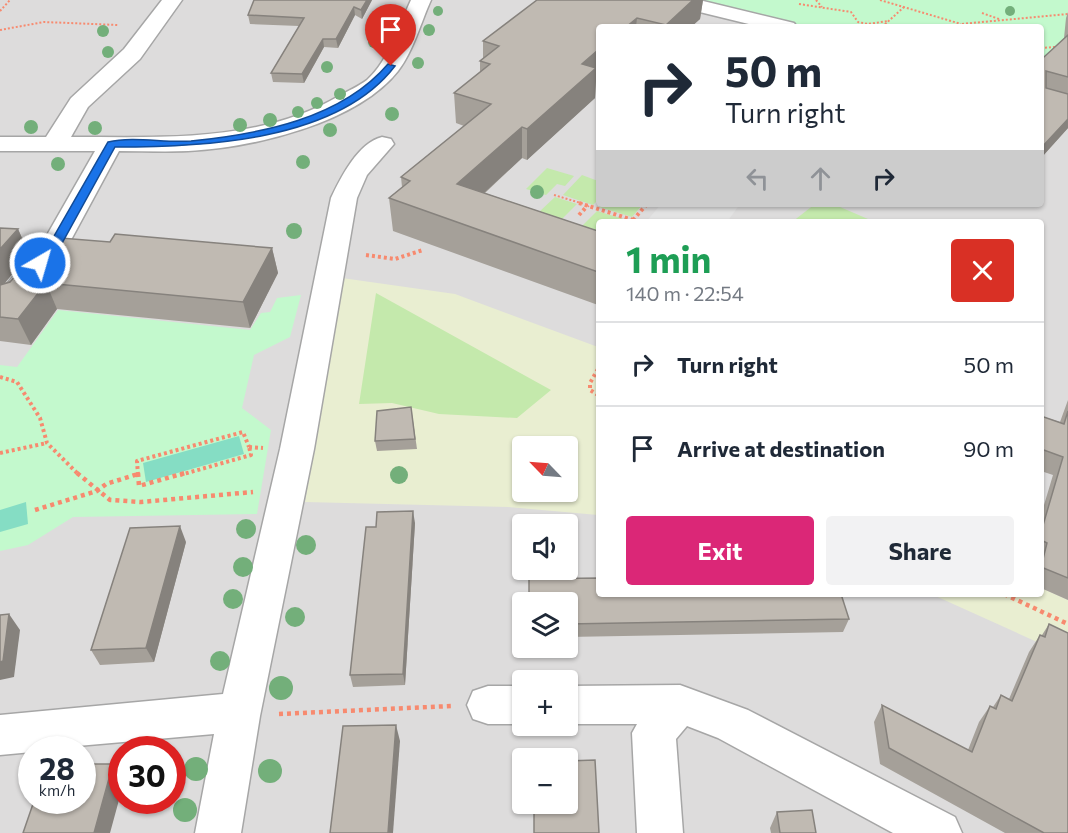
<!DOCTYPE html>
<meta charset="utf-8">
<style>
:root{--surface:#fff;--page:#f2f2f3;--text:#1f2937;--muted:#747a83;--line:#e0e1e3;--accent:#db2777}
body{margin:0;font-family:Commissioner,sans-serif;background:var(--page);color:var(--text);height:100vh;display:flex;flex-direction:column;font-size:22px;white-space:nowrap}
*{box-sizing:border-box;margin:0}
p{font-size:20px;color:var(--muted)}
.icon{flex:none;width:33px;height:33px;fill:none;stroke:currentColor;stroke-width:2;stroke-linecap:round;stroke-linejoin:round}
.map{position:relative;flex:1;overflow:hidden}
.panel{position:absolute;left:596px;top:219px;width:448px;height:378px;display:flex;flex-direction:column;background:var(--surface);border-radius:6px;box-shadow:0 2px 4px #0004}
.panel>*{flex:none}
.top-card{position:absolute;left:596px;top:24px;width:448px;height:183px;border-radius:6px;box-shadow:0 2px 4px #0004;background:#fff;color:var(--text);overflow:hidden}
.needle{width:39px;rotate:295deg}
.fabs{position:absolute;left:512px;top:436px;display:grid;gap:12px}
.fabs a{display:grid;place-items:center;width:66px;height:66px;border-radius:6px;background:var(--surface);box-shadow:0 2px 4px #0004;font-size:30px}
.speed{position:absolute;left:18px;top:736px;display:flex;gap:12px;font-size:30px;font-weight:700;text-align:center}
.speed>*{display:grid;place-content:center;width:78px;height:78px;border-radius:50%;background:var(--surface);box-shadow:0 2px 4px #0004;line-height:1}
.speed small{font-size:15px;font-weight:400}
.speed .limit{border:9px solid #d22;background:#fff;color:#111}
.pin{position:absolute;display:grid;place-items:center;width:51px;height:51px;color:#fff;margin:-62px -26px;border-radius:50% 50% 50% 0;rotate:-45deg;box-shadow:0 0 6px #0007}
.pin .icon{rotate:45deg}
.me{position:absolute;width:66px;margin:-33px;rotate:38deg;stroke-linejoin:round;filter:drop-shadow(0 0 4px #0008)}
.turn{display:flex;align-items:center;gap:21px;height:126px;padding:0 30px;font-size:27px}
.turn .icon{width:78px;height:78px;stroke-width:2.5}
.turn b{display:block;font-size:42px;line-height:51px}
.lanes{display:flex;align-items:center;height:57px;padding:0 30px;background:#0003;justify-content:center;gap:30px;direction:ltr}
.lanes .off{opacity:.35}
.round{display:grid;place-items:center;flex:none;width:63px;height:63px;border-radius:6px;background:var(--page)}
.head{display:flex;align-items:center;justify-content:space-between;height:102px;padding:0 30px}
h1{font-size:36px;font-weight:700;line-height:45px;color:#1e9e55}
.action{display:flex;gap:12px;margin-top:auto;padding:12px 30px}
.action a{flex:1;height:69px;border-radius:6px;background:var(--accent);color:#fff;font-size:24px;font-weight:700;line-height:69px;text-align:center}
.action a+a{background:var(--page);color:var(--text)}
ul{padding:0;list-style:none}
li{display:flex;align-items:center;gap:18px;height:84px;padding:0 30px;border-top:2px solid var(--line)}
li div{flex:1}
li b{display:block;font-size:22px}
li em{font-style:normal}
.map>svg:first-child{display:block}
</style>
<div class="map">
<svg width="1068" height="833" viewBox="0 0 1068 833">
<rect width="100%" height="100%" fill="#f0ede5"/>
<!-- residential -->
<path fill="#dddcdc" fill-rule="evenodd" d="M0,0H1068V833H0ZM598,27H1041V204H598ZM598,222H1041V594H598ZM522,447H567V492H522ZM522,525H567V570H522ZM522,603H567V648H522ZM522,681H567V726H522ZM32,750H82V801H32ZM122,750H172V801H122ZM522,759H567V804H522Z"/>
<!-- farmland -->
<g fill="#e9eed1" fill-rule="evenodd">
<path d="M342,278L455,294L598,347V515L508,507L305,502ZM522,447H567V492H522Z"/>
<polygon points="1041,588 1068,600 1068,656 931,594 1041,594"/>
</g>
<!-- grass -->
<g fill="#c4e9ac">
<polygon points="547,168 574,176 565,186 557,184 546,195 526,189"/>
<polygon points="582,175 598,181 598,200 593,205 563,195"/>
<polygon points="555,197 577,204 560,221 538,213"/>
<polygon points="602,204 643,204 632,217 599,207"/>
<polygon points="815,204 833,204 875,222 792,222"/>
<polygon points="597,211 627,220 598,222 598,234 580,228"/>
<polygon points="376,293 551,390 517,418 439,414 392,403 359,404"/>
</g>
<!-- park -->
<g fill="#c3f9cd">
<polygon points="690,0 1068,0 1068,99 1041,90 1041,27 805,27"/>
<polygon points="301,295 290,337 254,355 242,408 271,430 257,514 73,517 28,545 0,551 0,365 17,367 58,310 250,330 261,313 270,312 277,298"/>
</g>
<!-- pitch -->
<g fill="#85ddc4">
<polygon points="239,436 244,454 146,482 143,463"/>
<polygon points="26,502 28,524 0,532 0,510"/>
</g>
<!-- parking -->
<polygon fill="#e3e3e3" points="661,204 740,204 727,222 646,222"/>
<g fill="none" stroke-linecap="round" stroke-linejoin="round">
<!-- street casing -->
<g stroke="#a6a6a6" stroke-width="3">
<g id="street">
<path d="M162,0H182L140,59L88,107L71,137C160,137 259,143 339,96C348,91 359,86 367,80C389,60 399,26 411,0H431C421,22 413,52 398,71C357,123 253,148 188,151C165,152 142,151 119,151L65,251L20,306L0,311V292L43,242L95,151H0V137H46L71,98L124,49Z"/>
<polygon points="664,0 699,0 794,23 797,27 761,27 667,4"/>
<path d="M382,137L391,139L394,144L367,175L357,198L314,449L260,716L241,833H195L214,734L32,750V752L0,755V715L223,694L280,449L331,198C341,177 358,143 382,137Z"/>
<polygon points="680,685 748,710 955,817 962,833 893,833 718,738 687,726 676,739 683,833 637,833 632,733 637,724 567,724 567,686"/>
<polygon points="488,686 522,686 522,724 488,724 473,719 467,705 473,691"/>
</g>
</g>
<!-- path-far2 -->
<g stroke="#f78a6f" stroke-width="2" stroke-dasharray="2 2" stroke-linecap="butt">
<polyline points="816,0 822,7"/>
<polyline points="880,0 961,24"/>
<polyline points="799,4 851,12 858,22 868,24 888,21"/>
<polyline points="0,11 10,0"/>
<polyline points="982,13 999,19"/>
<polyline points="882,27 904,7"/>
<polyline points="961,27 961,24 1068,14"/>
<polyline points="0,30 44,22 118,25"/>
<polyline points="1041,48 1068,46"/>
<polyline points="554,195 584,204"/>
</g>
<!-- path-far1 -->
<g stroke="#f78a6f" stroke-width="4" stroke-dasharray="3 3" stroke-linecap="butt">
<polyline points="579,203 633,220 631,222"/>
<polyline points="579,215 588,205"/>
<polyline points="633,220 647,204"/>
<polyline points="366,255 395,259 423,250"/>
<polyline points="598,369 590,383 590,390 598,395"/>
<polyline points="0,377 17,382 40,418 47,443 79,475"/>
<polyline points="249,447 263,448"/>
<polyline points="0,453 47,443"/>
<polyline points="136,475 138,474"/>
<polyline points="138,475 137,461 243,432 249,447"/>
<polyline points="180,475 251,455 249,447"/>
</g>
<!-- path -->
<g stroke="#f78a6f" stroke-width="4.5" stroke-dasharray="4 4" stroke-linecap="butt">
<polyline points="77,473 110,500 141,502 253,492"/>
<polyline points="138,473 139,486 185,473"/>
<polyline points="35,510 97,491 106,484 138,474"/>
<polyline points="1004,594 1068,624"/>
<polyline points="279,714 451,706"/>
</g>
<!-- street -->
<use href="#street" fill="#fff" fill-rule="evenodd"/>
</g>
<!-- trees -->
<g fill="#73af7a">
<circle cx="438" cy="11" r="5"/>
<circle cx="1010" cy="11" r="5"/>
<circle cx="429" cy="30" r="6"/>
<circle cx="103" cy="31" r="6"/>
<circle cx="374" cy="42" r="6"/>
<circle cx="108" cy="52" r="6"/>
<circle cx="418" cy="63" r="6"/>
<circle cx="327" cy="67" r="6"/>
<circle cx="340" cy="94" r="6"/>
<circle cx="317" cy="103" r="6"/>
<circle cx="298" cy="112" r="6"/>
<circle cx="392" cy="114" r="7"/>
<circle cx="270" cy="120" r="7"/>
<circle cx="240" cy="125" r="7"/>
<circle cx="31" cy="127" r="7"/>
<circle cx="95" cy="128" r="7"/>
<circle cx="330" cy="130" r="7"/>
<circle cx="303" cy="162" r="7"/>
<circle cx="58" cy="164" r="7"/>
<circle cx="537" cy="192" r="7"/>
<circle cx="294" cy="231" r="8"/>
<circle cx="399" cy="475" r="9"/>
<circle cx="246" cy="529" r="10"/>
<circle cx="306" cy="545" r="10"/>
<circle cx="243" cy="567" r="10"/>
<circle cx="233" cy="599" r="10"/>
<circle cx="295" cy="617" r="10"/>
<circle cx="220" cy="661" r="10"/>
<circle cx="281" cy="688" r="12"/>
<circle cx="196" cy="769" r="12"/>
<circle cx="270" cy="771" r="12"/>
<circle cx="185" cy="810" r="12"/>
</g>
<!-- wall -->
<g fill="#a5a099">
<polygon points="372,0 362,19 355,15 338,48 324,47 304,83 273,82 271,73 299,26 250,24 248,15"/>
<polygon points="537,0 703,0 700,19 691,27 598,27 595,98 527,160 522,158 485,193 598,231 598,305 393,231 389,198 402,187 401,177 464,126 456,123 454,93 480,72 480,61 483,59 483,41"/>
<polygon points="1068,12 1068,128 1041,158 1041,56 1044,57 1064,38 1066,18"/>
<polygon points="0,228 18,229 29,254 4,283 110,242 272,248 278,273 250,328 57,309 31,345 0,341"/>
<polygon points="1068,400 1068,600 1041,588 1041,515 1053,475 1041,471 1041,416 1060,422"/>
<polygon points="411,407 417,449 377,451 375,441"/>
<polygon points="415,523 405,685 353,687 350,675"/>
<polygon points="186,542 154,662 100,665 91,650"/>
<polygon points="567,603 849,619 843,632 567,637"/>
<polygon points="1049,624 1068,833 1005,833 880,764 874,722 882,705 968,750 979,722 990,706 993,707 1001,695 1009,699 1029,652 1040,635 1042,635"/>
<polygon points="777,812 816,833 771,833 770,828"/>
</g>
<!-- shaded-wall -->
<g fill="#86827d">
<polygon points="367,0 372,0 362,19 361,10"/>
<polygon points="693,0 703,0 700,19 691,27 666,27 666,25"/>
<polygon points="354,7 355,15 338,48 336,39"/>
<polygon points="637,18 636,27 626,27"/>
<polygon points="323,39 324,47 304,83 302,74"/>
<polygon points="598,50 598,79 596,81 595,98 527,160 527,129 582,64"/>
<polygon points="1068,119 1068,128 1041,158 1041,148"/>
<polygon points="522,127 522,158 459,216 457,184"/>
<polygon points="18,229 29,254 0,289 0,249"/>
<polygon points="272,248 278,273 250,328 243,302"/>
<polygon points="46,283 57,309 31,345 18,319"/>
<polygon points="413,511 415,523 405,685 403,674"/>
<polygon points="180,526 186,542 154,662 146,648"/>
<polygon points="9,614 20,630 14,677 0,680 0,662"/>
<polygon points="396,725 400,741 393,833 388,833"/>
<polygon points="113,764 122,776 122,789 110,833 94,833"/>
</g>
<!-- building -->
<g fill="#c0bab2" stroke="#86827d" stroke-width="1.5">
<polygon points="254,0 367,0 361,10 354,7 336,39 323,39 302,74 271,73 304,18 248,15"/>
<polygon points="537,0 693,0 666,25 637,18 626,27 598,27 598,50 582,64 596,68 527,129 522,127 457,184 598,231 598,272 389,198 410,181 401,177 491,104 454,93 490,64 480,61 499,46 483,41"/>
<polygon points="1068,35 1068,77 1046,71 1046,88 1068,94 1068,119 1041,148 1041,56 1044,57"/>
<polygon points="0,228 18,229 0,249"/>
<polygon points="115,234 272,248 243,302 46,283 18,319 0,317 0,285 10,282 48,237 110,242"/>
<polygon points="411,407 415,439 375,441 377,411"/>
<polygon points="1068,411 1068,578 1041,567 1047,543 1041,540 1041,532 1063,457 1041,449 1041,416 1064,424"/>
<polygon points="413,511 403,674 350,675 366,527 376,527 377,512"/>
<polygon points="180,526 146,648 91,650 130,528"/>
<polygon points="598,578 598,594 841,594 849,619 567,624 567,603 529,603 529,579"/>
<polygon points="9,614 3,661 0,662 0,615"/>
<polygon points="1049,624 1068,633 1068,833 1044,833 889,748 882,705 972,752 990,706 996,709 1001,695 1012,701 1040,635 1045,637"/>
<polygon points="396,725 388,833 330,833 343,726"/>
<polygon points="595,760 599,833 534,833 534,804 567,804 567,761"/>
<polygon points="82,764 113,764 94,833 23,833 34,801 82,801"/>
<polygon points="812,810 816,833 780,833 777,812"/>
</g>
<!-- route -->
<path fill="#1a73e8" stroke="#114b97" stroke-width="1.5" d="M388,64L395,66C337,142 202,147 115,147L61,245L44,265L34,263L50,243L108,142C134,136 164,143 191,141C260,134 341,119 388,64Z"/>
</svg>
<div class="fabs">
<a><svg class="needle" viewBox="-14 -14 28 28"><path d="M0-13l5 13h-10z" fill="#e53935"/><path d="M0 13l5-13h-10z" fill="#747a83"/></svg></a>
<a><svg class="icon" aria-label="sound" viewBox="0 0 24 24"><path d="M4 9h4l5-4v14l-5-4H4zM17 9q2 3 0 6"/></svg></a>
<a><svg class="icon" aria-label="layers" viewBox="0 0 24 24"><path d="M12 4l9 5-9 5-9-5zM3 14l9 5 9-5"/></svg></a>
<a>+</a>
<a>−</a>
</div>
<div class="speed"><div>28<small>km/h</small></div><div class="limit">30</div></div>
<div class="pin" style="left:391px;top:66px;background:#d93025"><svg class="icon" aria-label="arrive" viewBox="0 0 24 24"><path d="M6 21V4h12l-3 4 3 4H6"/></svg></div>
<svg class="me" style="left:40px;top:263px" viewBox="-20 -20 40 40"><circle r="17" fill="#1a73e8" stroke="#fff" stroke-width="3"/><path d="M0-11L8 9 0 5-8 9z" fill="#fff"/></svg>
<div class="top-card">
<div class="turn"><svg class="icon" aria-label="right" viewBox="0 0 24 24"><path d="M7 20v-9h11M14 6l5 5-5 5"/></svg><div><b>50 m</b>Turn right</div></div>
<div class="lanes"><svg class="icon off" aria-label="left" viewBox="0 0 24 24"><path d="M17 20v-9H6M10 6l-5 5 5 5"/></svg><svg class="icon off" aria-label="ahead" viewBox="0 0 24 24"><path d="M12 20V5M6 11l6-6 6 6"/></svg><svg class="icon" aria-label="right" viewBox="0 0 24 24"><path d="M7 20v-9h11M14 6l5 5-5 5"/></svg></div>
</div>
<section class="panel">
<div class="head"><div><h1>1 min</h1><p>140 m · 22:54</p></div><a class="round" style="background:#d93025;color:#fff"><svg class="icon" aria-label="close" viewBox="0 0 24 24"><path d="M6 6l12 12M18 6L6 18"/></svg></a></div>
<ul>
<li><svg class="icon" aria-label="right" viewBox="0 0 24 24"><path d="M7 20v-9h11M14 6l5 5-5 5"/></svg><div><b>Turn right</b></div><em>50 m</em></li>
<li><svg class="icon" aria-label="arrive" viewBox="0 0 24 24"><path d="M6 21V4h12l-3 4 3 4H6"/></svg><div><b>Arrive at destination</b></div><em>90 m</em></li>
</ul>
<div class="action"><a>Exit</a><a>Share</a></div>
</section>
</div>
